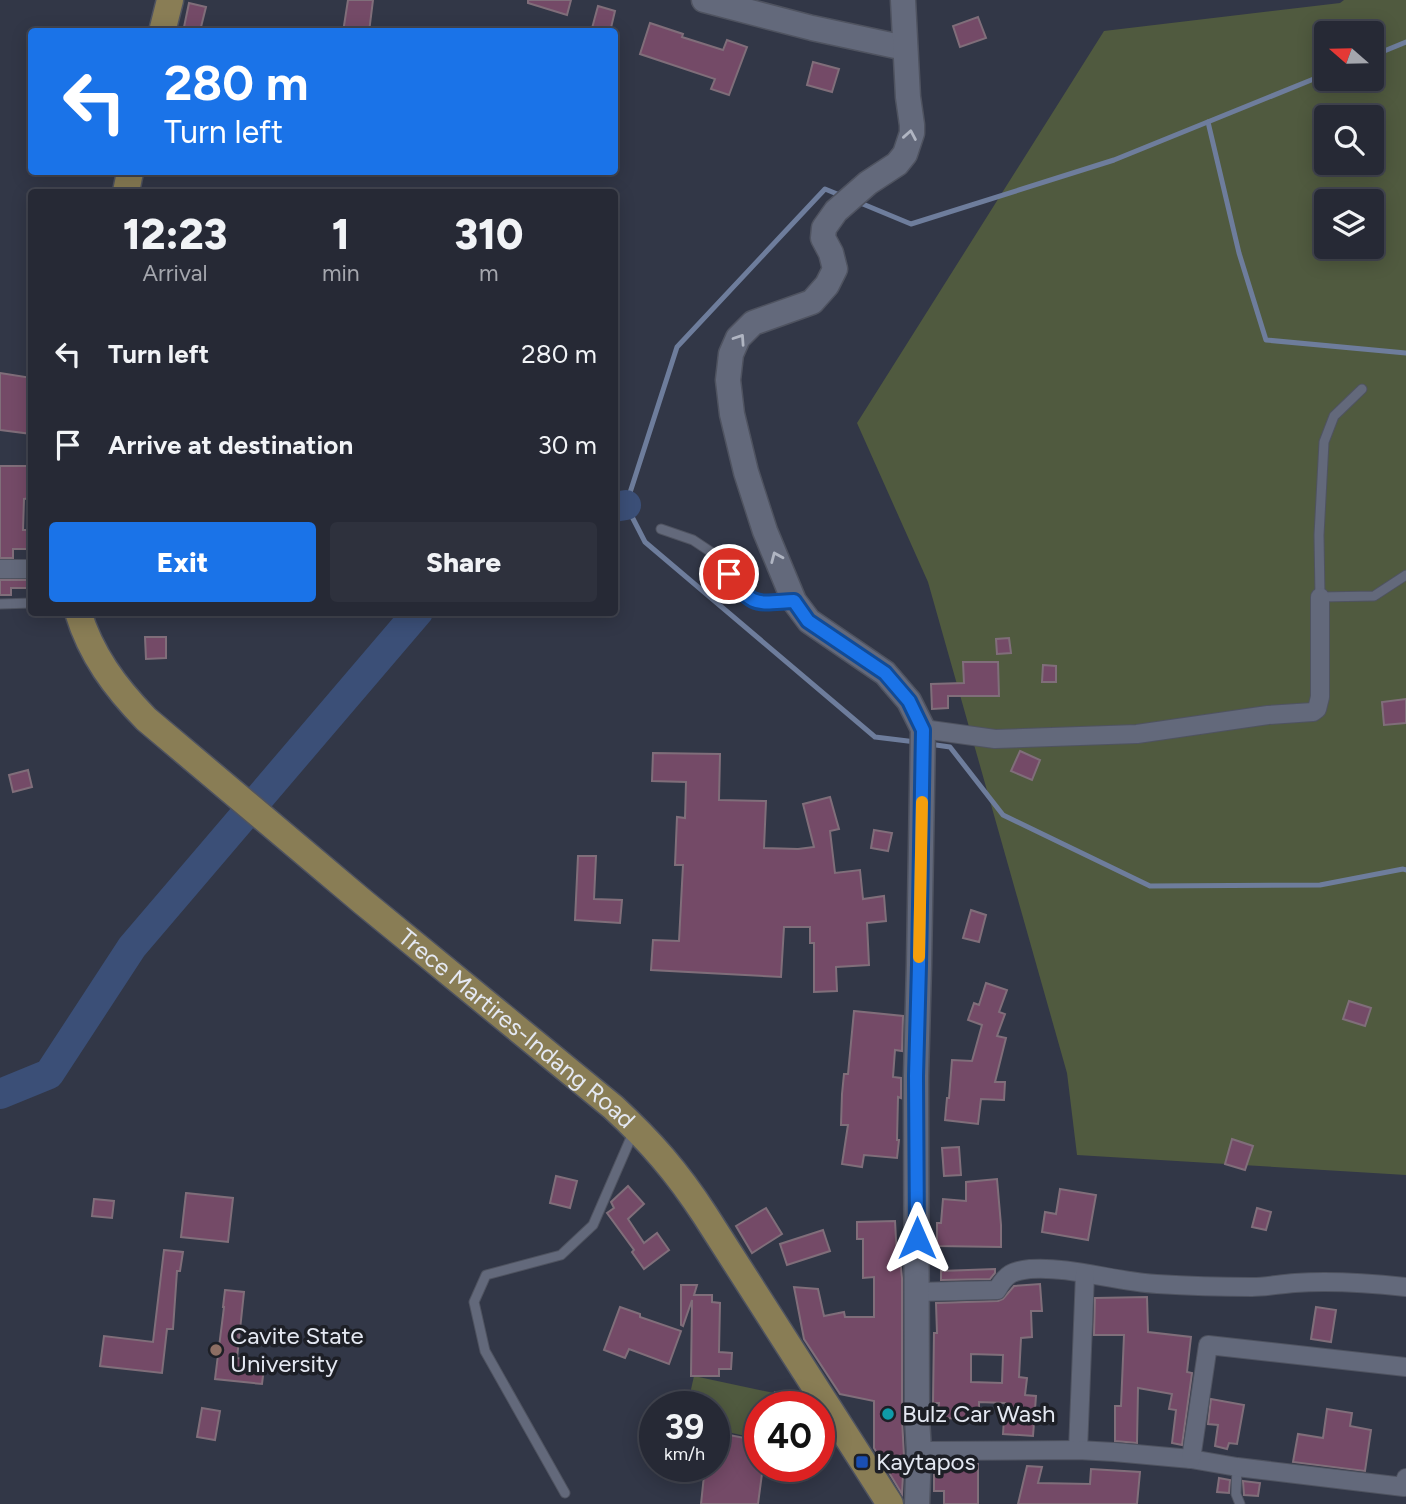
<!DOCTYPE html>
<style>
:root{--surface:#262935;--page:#2e313d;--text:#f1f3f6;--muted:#a4a6ad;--line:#424550;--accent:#1a73e8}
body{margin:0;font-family:Figtree,sans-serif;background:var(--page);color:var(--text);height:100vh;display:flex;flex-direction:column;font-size:26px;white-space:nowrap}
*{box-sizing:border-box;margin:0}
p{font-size:23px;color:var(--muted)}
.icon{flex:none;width:38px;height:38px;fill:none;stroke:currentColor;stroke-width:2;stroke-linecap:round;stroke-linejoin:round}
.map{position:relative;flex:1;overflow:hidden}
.sheet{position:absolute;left:28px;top:189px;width:590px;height:427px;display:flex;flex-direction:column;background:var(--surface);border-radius:7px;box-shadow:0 4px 18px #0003,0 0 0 2px var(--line)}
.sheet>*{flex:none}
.top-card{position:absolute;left:28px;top:28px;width:590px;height:147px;border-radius:7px;box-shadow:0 4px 18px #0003,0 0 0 2px var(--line);background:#1a73e8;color:#fff;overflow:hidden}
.needle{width:46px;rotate:290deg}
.tools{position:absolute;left:1314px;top:21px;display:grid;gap:14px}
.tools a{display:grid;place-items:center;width:70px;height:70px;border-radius:7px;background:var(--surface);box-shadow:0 4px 18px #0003,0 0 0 2px var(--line);font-size:35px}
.speed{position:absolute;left:639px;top:1391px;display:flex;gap:14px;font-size:35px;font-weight:700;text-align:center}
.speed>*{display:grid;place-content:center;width:91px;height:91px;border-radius:50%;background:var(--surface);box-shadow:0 4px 18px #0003,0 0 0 2px var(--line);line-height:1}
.speed small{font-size:18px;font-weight:400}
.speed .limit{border:10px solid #d22;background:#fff;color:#111}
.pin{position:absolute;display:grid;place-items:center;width:60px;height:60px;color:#fff;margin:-30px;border:4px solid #fff;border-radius:50%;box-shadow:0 2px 7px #0007}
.me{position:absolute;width:77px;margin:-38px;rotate:0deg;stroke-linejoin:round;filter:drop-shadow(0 0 5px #0008)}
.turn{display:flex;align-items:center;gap:24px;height:147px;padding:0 21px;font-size:32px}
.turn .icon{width:91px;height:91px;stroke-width:2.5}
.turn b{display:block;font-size:49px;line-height:60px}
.eta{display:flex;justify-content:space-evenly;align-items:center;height:119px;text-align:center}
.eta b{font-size:42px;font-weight:800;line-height:49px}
.cta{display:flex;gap:14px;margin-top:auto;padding:14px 21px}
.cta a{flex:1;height:80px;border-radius:7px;background:var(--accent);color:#fff;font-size:28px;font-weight:800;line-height:80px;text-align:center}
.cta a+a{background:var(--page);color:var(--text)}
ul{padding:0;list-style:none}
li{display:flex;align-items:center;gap:21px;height:91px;padding:0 21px}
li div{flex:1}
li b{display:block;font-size:26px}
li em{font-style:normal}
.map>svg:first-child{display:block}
</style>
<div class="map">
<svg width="1406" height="1504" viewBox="0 0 1406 1504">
<rect width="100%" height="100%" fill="#323747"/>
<!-- green -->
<g fill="#505a3f" fill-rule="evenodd">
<path d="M1344,0H1406V1175L1077,1155L1067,1073L928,582L857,423L1104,31L1340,3ZM1326,33H1372V79H1326ZM1326,117H1372V163H1326ZM1326,201H1372V247H1326Z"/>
<polygon points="694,1376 774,1393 771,1407 760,1407 759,1439 714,1429 714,1407 687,1407"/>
</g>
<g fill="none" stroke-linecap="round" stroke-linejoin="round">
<!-- stream -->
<g stroke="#6e7d9c" stroke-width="5">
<polyline points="1372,56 1406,42"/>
<polyline points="1208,122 1239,253 1266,340 1406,353"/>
<polyline points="842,196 825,189 677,347 626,505 645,542 875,737 916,742"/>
<polyline points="858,202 911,224 1114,160 1326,74"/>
<polyline points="929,744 950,747 1003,815 1150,886 1320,885 1403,869 1406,870"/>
</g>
<!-- river -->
<g stroke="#3b4f77" stroke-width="30">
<polyline points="614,507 626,505"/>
<polyline points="0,1094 49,1074 132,947 418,612"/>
</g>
</g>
<!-- building -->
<g fill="#744a67" stroke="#806e7a" stroke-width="2" fill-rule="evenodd">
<polygon points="348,0 373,0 369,32 343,32"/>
<polygon points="528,0 571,0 567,15 528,3"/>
<polygon points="189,3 206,7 200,31 184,27"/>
<polygon points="598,6 615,11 610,32 591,32"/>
<polygon points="978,17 986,38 960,47 953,26"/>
<polygon points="650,23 683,34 682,37 723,50 727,40 747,47 729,95 711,89 715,79 640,54"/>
<polygon points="813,62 839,69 832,92 807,85"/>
<polygon points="0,373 32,378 32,434 0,430"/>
<polygon points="0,466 32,466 32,498 24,499 23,530 32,530 32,549 13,549 13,558 0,558"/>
<polygon points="0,580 32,580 32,588 11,588 11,595 0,595"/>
<polygon points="145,637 166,637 166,658 146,659"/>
<polygon points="1009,638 1011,653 997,654 996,639"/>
<polygon points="963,662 998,662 999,696 948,696 948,708 932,709 931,684 964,683"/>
<polygon points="1043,665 1056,666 1056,682 1042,682"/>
<polygon points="1406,699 1406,723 1384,725 1382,702"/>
<polygon points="1020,751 1040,760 1032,780 1011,771"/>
<polygon points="653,753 720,754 719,800 766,801 764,848 798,849 814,847 803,804 830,797 839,829 830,831 835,873 860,870 863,899 884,896 886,921 867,923 869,965 836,967 837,991 814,992 814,943 810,943 810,927 784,927 781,977 651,970 653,940 679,941 683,865 675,865 677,817 685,818 686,782 652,781"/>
<polygon points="28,770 32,787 13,792 9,775"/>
<polygon points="874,830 892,833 888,851 871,848"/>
<polygon points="578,856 596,856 594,899 622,900 620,923 575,920"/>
<polygon points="971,910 986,915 979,942 963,938"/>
<polygon points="986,983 1007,990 999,1012 1005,1014 997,1036 1006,1038 995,1082 1005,1082 1004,1100 981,1099 978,1124 945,1120 947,1098 949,1098 952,1060 972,1061 982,1025 968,1020 974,1003 979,1005"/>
<polygon points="1349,1001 1371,1008 1365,1026 1343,1019"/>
<polygon points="854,1011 903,1016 902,1051 895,1050 893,1077 901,1078 901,1098 898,1097 897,1140 899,1140 897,1158 864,1155 862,1167 842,1164 848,1125 841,1125 842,1094 844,1074 848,1074"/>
<polygon points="1232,1139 1253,1146 1245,1170 1225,1164"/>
<polygon points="959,1147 961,1175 944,1176 942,1148"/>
<polygon points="556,1176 577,1181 570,1208 550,1203"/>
<polygon points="997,1179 1001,1225 1001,1247 937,1246 937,1223 941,1223 943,1199 966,1201 966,1182"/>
<polygon points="628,1186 644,1204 628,1219 644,1243 657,1233 669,1250 644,1269 632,1252 634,1250 607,1213 614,1208 611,1202"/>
<polygon points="1060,1189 1096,1195 1088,1240 1042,1232 1045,1212 1056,1214"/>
<polygon points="186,1193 233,1198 228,1242 181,1237"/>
<polygon points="94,1199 114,1201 112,1218 92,1216"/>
<polygon points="766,1208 782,1234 752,1253 736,1226"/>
<polygon points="1257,1208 1271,1212 1266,1230 1252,1227"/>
<polygon points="895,1221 897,1257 900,1257 902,1278 902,1419 904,1456 902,1494 874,1448 874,1401 840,1394 804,1339 794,1287 818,1289 824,1316 844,1312 845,1317 874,1317 874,1277 863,1278 863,1239 857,1239 857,1222"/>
<polygon points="823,1230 830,1251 787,1265 780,1244"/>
<polygon points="164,1250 183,1252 180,1271 177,1271 173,1329 167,1329 162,1373 100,1366 104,1336 153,1342"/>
<polygon points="995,1269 995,1273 990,1279 941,1280 941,1271"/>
<path d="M1040,1284L1042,1311H1031L1032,1337L1021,1338L1019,1377L1027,1378L1025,1395L1036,1396L1033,1436L1003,1434L1005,1403L979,1402V1419L938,1418L939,1403H933L934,1333H937L936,1303L998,1301L1003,1299L1014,1286ZM971,1354L1003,1355L1002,1383L971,1382Z"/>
<polygon points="681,1285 697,1285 694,1295 712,1295 712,1302 720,1303 719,1352 732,1353 731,1369 719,1369 719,1376 691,1376 692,1300 683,1326 681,1325"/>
<polygon points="225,1290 244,1292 237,1358 265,1361 262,1384 215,1379 224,1307 223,1307"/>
<polygon points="1147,1297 1148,1332 1191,1337 1187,1372 1192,1373 1182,1445 1172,1443 1176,1410 1169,1409 1172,1394 1138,1388 1137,1443 1115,1441 1115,1406 1121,1406 1124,1335 1094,1335 1095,1298"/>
<polygon points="620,1307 640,1314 640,1317 681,1331 669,1364 629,1349 625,1358 604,1350"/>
<polygon points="1316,1307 1336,1310 1331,1342 1311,1339"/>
<polygon points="775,1392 801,1395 800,1407 774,1407"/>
<polygon points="1211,1399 1244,1405 1237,1444 1229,1443 1227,1449 1215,1446 1218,1425 1208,1424"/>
<polygon points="202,1408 220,1411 215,1440 197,1437"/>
<polygon points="1327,1409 1352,1413 1350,1426 1371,1430 1365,1471 1293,1462 1298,1434 1323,1438"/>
<polygon points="714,1432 760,1441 760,1466 763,1466 758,1504 701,1504 705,1466 714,1466"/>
<polygon points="941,1464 978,1464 978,1504 944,1504 944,1491 934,1491 934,1475 941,1475"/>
<polygon points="1027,1466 1042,1467 1038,1483 1090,1484 1091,1469 1140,1472 1137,1504 1018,1504"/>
<polygon points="1219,1478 1230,1480 1229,1493 1217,1492"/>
<polygon points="1243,1481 1260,1483 1258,1496 1244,1495"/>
</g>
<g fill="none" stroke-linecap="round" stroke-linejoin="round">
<!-- lane casing -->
<g stroke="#4f5360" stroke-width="11">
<g id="lane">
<polyline points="1362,389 1334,416 1324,442 1319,535 1320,597 1374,596 1406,575"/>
<polyline points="661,529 693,540 714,554 744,594 756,603 793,601"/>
<polyline points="0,604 32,603"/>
<polyline points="1237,1467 1236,1494 1240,1504"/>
<polyline points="565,1493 485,1351 474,1302 486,1275 561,1255 593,1225 633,1133"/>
</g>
</g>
<!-- street casing -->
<g stroke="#4f5360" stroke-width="20">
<g id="street">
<polyline points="0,569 32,569"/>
<polyline points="923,729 995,739 1137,734 1268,715 1313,712 1317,709 1320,697 1320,597"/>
<path d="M917,1292L997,1290C1006,1274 1012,1271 1030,1269C1070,1266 1116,1282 1157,1284C1188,1286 1221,1287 1252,1287C1266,1287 1280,1284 1295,1283C1332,1280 1369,1283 1406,1287"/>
<polyline points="1078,1450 1085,1274"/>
<polyline points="919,1451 1078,1450 1114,1452 1191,1459 1237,1467 1404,1487 1406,1478"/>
<polyline points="1191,1459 1208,1345 1406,1367"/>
</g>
</g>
<!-- secondary casing -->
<g stroke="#4f5360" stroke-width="27">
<g id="secondary">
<polyline points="704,0 812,28 905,48"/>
<polyline points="903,0 908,97 912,125 912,133 905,154 897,164 868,183 836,211 824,228 823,238 831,253 835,269 827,285 812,302 753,323 738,338 731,354 728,380 732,414 746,472 765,531 794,601 809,621 885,673 909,701 923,729 919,965 916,1076 917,1419 919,1451 917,1504"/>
</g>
</g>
<!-- primary casing -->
<g stroke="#4f5360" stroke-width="29">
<g id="primary">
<polyline points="162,32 170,0"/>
<polyline points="126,192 130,172"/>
<path id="s1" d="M78,612C91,655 115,687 146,719L363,902L613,1107C651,1142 677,1172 705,1215L890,1504"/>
</g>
</g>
<!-- lane -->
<use href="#lane" stroke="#63697b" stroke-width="9"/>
<!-- street -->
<use href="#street" stroke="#63697b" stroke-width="18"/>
<!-- secondary -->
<use href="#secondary" stroke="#63697b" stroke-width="24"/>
<!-- primary -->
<use href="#primary" stroke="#897d55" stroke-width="26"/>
</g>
<!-- one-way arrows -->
<defs><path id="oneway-chevron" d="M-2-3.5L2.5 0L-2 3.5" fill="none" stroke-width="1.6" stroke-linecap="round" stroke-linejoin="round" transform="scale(1.75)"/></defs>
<g stroke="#b0b5c2">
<use href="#oneway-chevron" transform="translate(910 135) rotate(-80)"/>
<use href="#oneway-chevron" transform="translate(740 339) rotate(-56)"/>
<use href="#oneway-chevron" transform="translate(776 557) rotate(-113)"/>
</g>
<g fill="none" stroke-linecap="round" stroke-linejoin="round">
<!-- route casing -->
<g stroke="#114b97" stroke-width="18">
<path id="route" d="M729,574C753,608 755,603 794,601L808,621L885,673L909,701L923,730L919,965L916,1076L917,1238"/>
</g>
<!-- route -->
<use href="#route" stroke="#1a73e8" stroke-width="12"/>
<!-- slow -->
<polyline stroke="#f59e0b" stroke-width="12" points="919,957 922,802"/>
</g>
<!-- markers -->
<circle fill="#8d6e63" stroke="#1d1f26" stroke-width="2.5" cx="216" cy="1350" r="7"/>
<circle fill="#0f9aa8" stroke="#1d1f26" stroke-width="2.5" cx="888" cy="1414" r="7"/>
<rect fill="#1a4fb4" stroke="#1d1f26" stroke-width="2.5" x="855" y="1455" width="14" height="14" rx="3.5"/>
<g text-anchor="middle" stroke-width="7" stroke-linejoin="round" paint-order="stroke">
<!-- street labels -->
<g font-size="24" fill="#e4e8f2" stroke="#1d1f26">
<text dy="8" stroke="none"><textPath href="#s1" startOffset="611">Trece Martires-Indang Road</textPath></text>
</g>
<!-- poi labels -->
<g font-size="24" fill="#e4e8f2" stroke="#1d1f26" text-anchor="start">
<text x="230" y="1344">Cavite State<tspan x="230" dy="28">University</tspan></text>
<text x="902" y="1422">Bulz Car Wash</text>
<text x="876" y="1470">Kaytapos</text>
</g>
</g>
</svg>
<div class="tools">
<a><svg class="needle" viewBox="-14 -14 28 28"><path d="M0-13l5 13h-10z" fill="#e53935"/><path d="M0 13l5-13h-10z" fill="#a4a6ad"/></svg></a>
<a><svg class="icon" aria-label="search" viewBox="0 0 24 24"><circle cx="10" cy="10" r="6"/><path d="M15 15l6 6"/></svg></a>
<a><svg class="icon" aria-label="layers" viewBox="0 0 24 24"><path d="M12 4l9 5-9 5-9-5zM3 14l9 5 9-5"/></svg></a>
</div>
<div class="speed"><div>39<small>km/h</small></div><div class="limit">40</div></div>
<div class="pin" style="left:729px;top:574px;background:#d93025"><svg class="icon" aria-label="arrive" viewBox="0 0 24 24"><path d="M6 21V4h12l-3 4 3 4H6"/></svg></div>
<svg class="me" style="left:917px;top:1238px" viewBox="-20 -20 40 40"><path d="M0-17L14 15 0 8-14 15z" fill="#1a73e8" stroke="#fff" stroke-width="4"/></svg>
<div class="top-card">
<div class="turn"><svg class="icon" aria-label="left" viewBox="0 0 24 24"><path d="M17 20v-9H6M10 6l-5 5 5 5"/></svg><div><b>280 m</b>Turn left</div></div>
</div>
<section class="sheet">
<div class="eta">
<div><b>12:23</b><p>Arrival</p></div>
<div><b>1</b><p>min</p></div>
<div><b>310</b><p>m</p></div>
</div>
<ul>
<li><svg class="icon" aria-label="left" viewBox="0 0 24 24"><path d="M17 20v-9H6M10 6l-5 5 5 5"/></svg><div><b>Turn left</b></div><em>280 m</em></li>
<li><svg class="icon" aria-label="arrive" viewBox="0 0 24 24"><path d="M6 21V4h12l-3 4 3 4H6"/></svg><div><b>Arrive at destination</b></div><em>30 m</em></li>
</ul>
<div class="cta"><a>Exit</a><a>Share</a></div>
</section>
</div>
